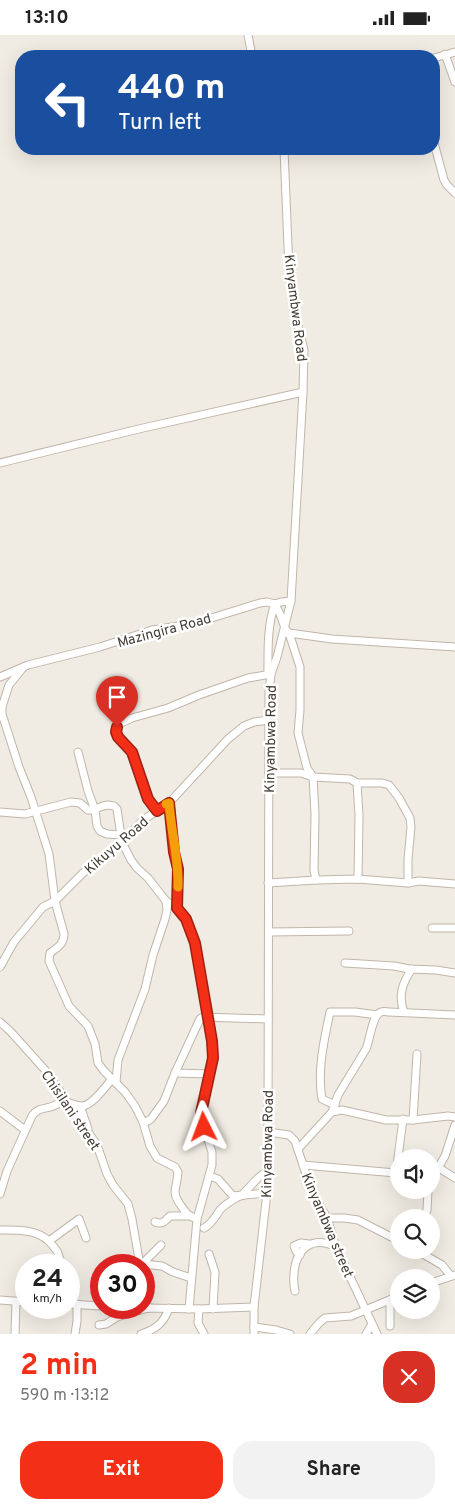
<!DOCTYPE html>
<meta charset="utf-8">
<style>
:root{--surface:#fff;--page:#f2f2f2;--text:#222;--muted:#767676;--accent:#f42f18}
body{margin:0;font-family:Overpass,sans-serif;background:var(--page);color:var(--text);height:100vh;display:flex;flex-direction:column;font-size:19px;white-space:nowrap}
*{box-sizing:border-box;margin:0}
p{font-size:16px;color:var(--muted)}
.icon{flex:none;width:28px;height:28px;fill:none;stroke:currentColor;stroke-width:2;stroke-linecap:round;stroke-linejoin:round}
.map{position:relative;height:1299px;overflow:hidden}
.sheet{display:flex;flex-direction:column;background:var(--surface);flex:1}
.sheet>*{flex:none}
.hud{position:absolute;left:15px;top:15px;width:425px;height:105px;border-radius:20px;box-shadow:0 5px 20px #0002;background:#1a4fa0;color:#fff;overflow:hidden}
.buttons{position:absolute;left:390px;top:1114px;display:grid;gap:10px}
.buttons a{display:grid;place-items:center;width:50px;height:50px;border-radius:50%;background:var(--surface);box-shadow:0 5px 20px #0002;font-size:25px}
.speed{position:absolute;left:15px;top:1219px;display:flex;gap:10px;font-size:25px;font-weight:700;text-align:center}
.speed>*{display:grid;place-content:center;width:65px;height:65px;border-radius:50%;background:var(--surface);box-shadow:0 5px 20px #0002;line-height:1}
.speed small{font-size:12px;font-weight:400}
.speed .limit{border:8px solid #d22;background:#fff;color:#111}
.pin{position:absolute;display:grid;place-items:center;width:42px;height:42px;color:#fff;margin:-51px -21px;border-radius:50% 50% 50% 0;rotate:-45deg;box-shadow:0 0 5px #0007}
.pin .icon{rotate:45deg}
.me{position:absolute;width:55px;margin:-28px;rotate:357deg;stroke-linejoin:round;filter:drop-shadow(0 0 4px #0008)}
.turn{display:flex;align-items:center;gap:18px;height:105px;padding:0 20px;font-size:22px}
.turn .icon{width:65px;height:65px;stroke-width:2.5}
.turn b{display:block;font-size:35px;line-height:42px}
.round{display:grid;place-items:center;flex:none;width:52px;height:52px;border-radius:20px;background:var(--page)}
.summary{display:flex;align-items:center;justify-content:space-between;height:85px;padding:0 20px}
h1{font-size:30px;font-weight:700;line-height:38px;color:var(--accent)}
.button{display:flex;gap:10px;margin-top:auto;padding:10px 20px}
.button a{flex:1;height:58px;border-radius:20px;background:var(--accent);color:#fff;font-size:20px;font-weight:700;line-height:58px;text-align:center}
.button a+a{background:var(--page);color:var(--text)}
.status{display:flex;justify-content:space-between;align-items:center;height:35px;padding:0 25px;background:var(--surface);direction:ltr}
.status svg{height:14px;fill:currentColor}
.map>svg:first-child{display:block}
</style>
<div class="status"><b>13:10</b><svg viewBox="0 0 49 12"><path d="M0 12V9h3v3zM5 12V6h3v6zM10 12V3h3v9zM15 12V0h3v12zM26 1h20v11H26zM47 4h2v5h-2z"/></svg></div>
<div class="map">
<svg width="455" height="1299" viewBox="0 0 455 1299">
<rect width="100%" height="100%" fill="#f1ece3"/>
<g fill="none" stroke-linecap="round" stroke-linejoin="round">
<!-- minor casing -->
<g stroke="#bfb6a9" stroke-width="9">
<g id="minor">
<polyline points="248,0 252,21"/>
<polyline points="445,19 455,47"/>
<polyline points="434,23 455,17"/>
<polyline points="434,108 444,145 447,150 455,158"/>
<polyline points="0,428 143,393 303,357"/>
<polyline points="289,598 332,604 455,612"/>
<path d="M22,634L9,650L2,672V679L19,732L31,762L49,819L55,866L64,899C64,909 57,913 50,918L49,926L69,971L88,991L95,1009L98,1028L104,1036L125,1057L135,1071L143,1087L150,1111L157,1123L175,1132L178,1137C177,1154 170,1156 182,1172C187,1179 188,1181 197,1184"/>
<path d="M268,639C268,617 267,590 275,569L281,567L291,566"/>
<polyline points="0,642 28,630 100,612 152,595 192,589 260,568 267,567 275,569 280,579 285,593 290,601 300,632 300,675 298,698 307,733 313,742 315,779 314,835 316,845"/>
<polyline points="78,717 88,756 95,775 97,791 100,796 107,799 121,800"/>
<polyline points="269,738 301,738 313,742 350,744 357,748 359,780 358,844"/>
<polyline points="357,748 382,748 389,750 399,763 410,783 411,792 408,824 408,848"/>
<polyline points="169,768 175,817 178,834 177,873"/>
<polyline points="157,776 148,764 132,717 118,702 116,697 119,689 132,683 168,673 199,660 248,643 271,639"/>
<polyline points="0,777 25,779 71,767 80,768 88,775 92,775 103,771 108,770 114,771 117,774 118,781 122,807 131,825 137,833 148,843 166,866 167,875 165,884 153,920 145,954 118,1025 116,1047"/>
<polyline points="268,848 316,845 358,844 408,848 419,846 455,849"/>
<polyline points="166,866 177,873 186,884 195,908 212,1006 213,1023 201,1078 204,1092 212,1117 212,1130 197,1184 189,1274"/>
<polyline points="432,893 455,893"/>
<polyline points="269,897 349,896"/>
<polyline points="345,928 394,931 409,934 436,935 455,938"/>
<polyline points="0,932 14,907 43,872 55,866 83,838 122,807 143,785 169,768 228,704 244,691 254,687 269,685"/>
<path d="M404,977C398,961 402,948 412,934"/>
<polyline points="0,987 10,996 46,1036 97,1110 107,1139 113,1150 128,1169 132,1184 140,1230"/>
<polyline points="175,1038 210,1039"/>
<path d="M66,1067C71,1068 77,1071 82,1071C92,1071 106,1051 112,1044"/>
<path d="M335,1070L322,1064C317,1036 324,1005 330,977H355L377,980"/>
<polyline points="80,1071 88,1094"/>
<polyline points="0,1076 25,1095"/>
<path d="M332,1077L338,1060L366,1014C370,1005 372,980 381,977C384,976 387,977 389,977L455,980"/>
<polyline points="413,1085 417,1019"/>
<polyline points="143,1087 148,1086 151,1084 164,1066 175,1038 200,984 203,982 268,984"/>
<polyline points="268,1097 289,1100 295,1106 312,1157 327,1183 336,1212 377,1299"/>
<polyline points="298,1114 332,1077 342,1075 386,1085 413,1085 448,1081 455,1082"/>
<polyline points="303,1130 396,1138 403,1084"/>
<polyline points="439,1133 455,1143"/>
<polyline points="209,1141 218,1144 233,1161 242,1160 258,1143 267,1136"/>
<polyline points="431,1145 445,1121 455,1090"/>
<path d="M0,1159L7,1136L32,1081C41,1068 53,1078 63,1063"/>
<polyline points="424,1182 427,1175 428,1155"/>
<polyline points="327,1183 344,1183 358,1185 399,1206"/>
<path d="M155,1187C162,1190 165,1186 170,1181H187"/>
<path d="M204,1193C212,1189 215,1182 220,1175C223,1171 231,1166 236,1163C245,1157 256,1162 266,1156"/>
<path d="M0,1195C17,1195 35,1194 49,1206L79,1184L86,1203"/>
<polyline points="49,1206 57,1216 62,1230"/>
<polyline points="161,1210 142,1229 162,1231 173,1237 191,1243"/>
<polyline points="416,1215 442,1230 451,1241"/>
<polyline points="209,1219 215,1237 213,1274"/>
<polyline points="300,1220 296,1216 294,1211 301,1208 309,1209"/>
<polyline points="431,1248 455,1240"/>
<path d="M295,1256C294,1251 293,1245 294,1240C295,1214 312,1200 336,1212"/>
<polyline points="144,1259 148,1273"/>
<polyline points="0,1265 26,1267"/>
<polyline points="69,1269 101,1271"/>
<polyline points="199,1274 198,1288 204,1299"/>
<polyline points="99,1290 106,1289 117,1282 148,1273 199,1274 254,1272"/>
<polyline points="390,1291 390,1265"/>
<polyline points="254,1292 276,1295 290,1299"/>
<polyline points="15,1299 16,1267"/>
<polyline points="75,1299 77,1286 77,1269"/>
<path d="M141,1299C155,1295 164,1288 169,1273"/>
<polyline points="254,1299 254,1272 266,1166 268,1097 269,656 271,639 277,622 291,566 303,357 304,315 293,271 289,235 284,114"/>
<polyline points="310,1299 319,1288 325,1283 351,1281 399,1261"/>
<polyline points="366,1299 372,1289"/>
</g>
</g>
<!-- minor -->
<use href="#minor" stroke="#fff" stroke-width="7"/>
</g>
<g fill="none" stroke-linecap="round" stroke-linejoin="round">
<!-- route casing -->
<g stroke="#9f1f10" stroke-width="12">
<polyline id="route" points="117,692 116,697 118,702 132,717 148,764 157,776 169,768 174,817 178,834 177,873 186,884 195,908 212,1006 213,1023 201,1078 204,1092"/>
</g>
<!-- route -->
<use href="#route" stroke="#f42f18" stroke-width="9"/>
<!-- slow -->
<path stroke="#f59e0b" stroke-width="9" d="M166,769L169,768C171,796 179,824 178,852"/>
</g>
<g text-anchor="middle" stroke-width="5" stroke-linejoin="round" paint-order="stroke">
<!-- street labels -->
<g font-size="14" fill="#433c34" stroke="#fff">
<text transform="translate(296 273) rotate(83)" y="5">Kinyambwa Road</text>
<text transform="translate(164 595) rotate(-15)" y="5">Mazingira Road</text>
<text transform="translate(270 704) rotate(-89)" y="5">Kinyambwa Road</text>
<text transform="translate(116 810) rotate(-41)" y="5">Kikuyu Road</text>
<text transform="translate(71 1075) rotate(56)" y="5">Chisilani street</text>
<text transform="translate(267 1109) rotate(-89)" y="5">Kinyambwa Road</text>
<text transform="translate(328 1190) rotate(67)" y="5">Kinyambwa street</text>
</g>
</g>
</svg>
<div class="buttons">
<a><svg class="icon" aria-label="sound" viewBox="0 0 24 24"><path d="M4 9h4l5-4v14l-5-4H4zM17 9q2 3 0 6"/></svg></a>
<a><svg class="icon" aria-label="search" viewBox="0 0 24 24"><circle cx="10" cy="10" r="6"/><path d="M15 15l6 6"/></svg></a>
<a><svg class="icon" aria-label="layers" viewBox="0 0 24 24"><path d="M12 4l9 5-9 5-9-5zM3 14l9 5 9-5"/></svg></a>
</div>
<div class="speed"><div>24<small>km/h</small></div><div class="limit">30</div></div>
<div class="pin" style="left:117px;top:692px;background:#d93025"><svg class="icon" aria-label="arrive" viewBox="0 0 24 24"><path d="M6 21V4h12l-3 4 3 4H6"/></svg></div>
<svg class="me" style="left:204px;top:1092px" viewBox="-20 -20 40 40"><path d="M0-17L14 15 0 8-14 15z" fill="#f42f18" stroke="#fff" stroke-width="4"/></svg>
<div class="hud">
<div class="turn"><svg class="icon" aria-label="left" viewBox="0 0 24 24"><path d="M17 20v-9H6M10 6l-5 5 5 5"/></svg><div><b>440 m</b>Turn left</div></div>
</div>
</div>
<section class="sheet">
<div class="summary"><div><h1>2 min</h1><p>590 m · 13:12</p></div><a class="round" style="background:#d93025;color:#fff"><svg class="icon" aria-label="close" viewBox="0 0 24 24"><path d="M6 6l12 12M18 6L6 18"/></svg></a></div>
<div class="button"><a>Exit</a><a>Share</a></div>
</section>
